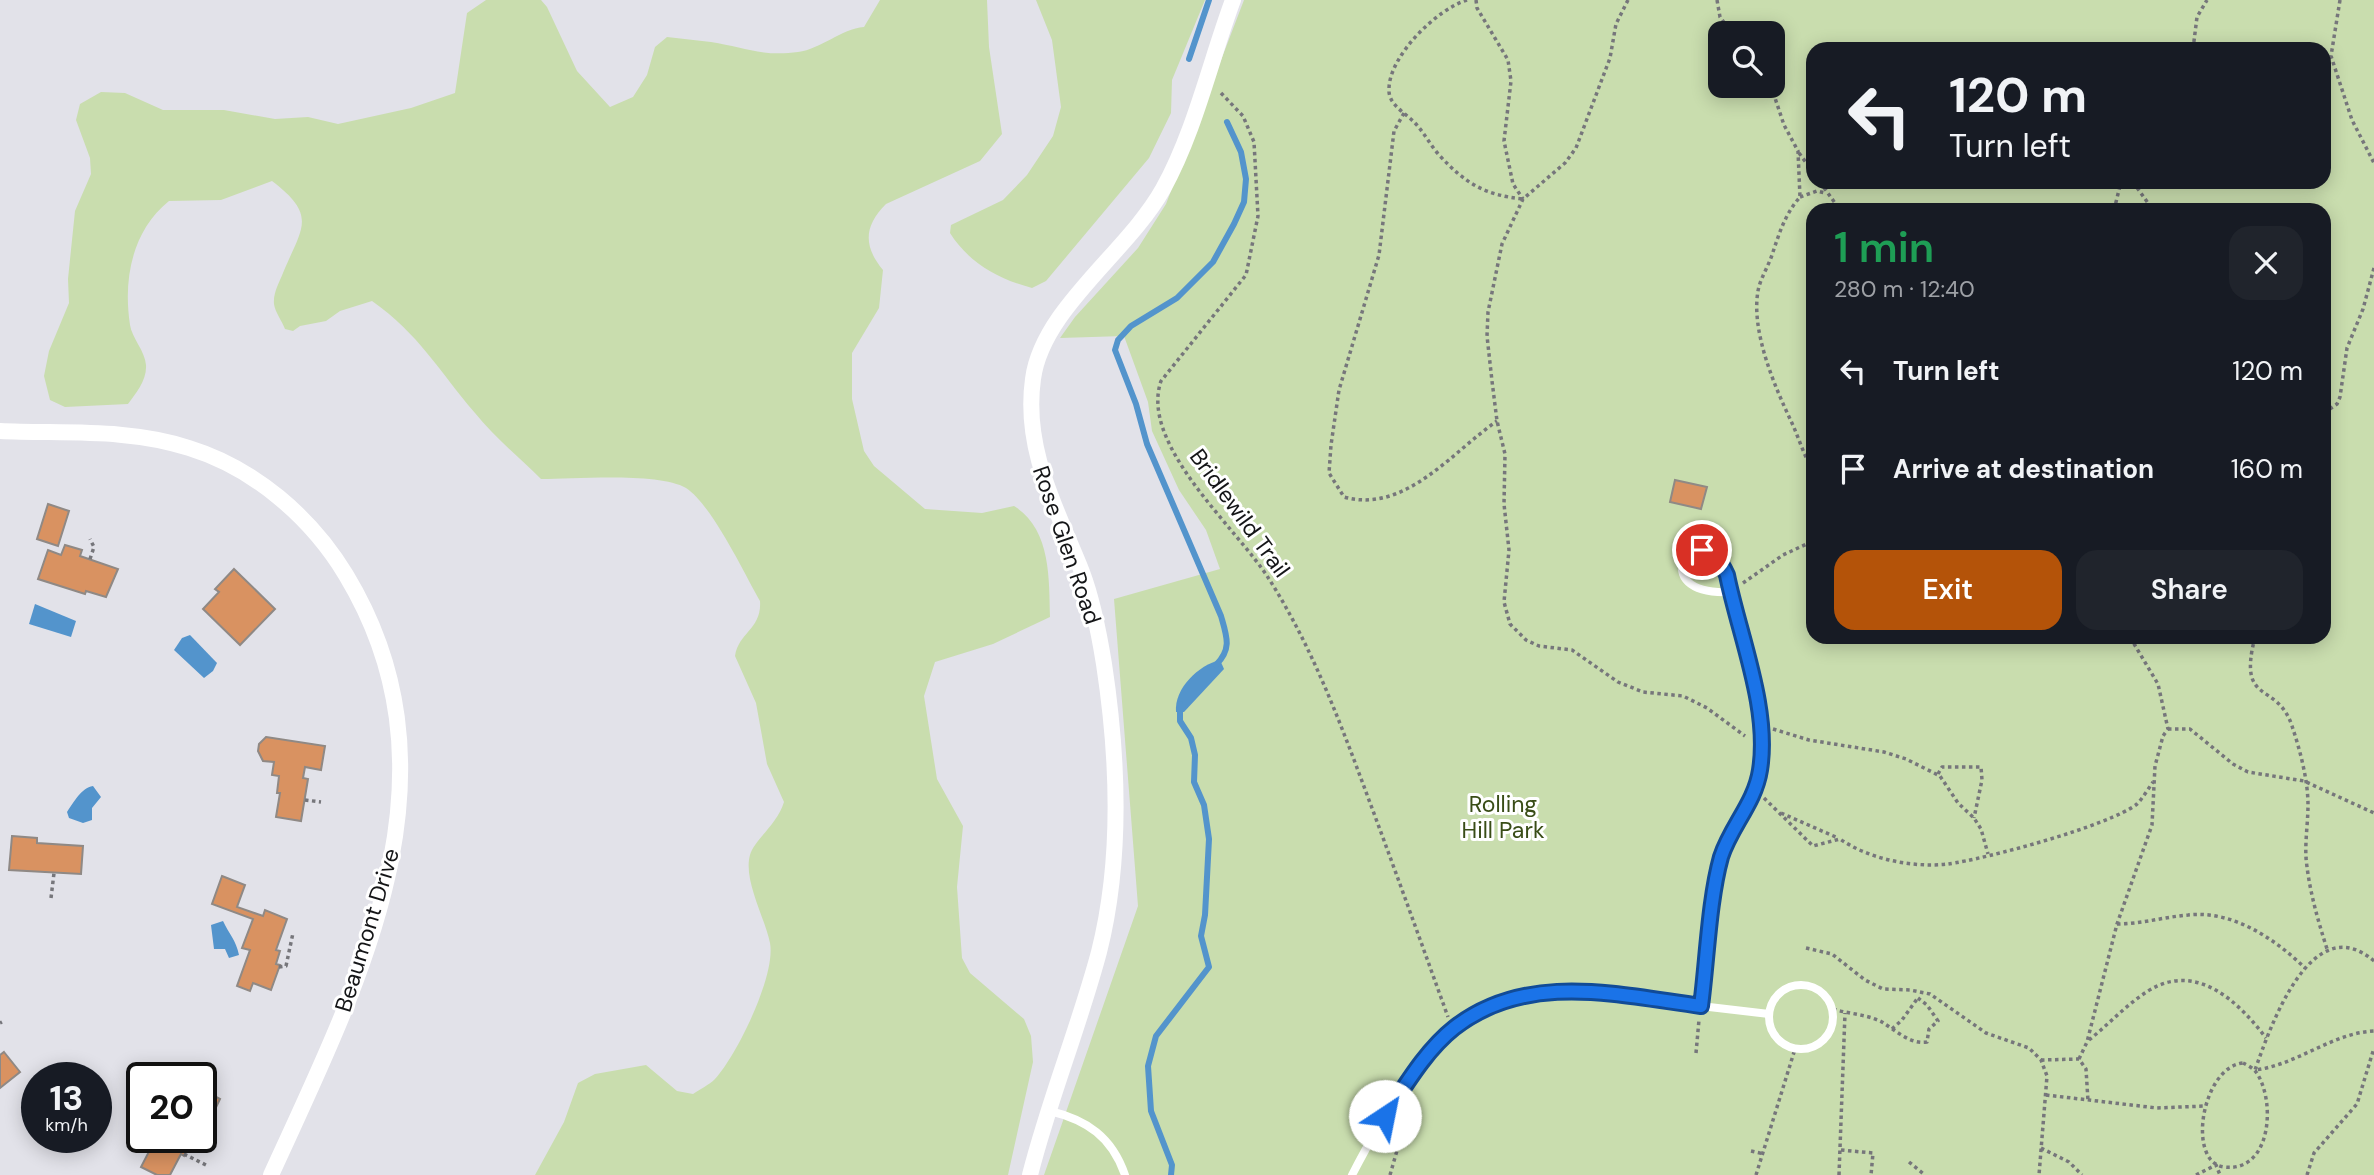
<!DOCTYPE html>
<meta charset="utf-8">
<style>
:root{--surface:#171b24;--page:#20242c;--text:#f1f3f6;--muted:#9ea1a6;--accent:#b45309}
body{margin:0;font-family:"DM Sans",sans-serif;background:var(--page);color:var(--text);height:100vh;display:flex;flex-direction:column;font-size:26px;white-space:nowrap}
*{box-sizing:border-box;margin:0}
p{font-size:23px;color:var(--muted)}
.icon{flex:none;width:38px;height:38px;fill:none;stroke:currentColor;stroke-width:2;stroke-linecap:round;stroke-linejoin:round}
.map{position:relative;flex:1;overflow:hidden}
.sheet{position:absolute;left:1806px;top:203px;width:525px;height:441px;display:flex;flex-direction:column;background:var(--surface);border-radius:21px;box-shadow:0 4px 18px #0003}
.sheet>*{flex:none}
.hud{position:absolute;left:1806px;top:42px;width:525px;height:147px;border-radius:21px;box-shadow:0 4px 18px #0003;background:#171b24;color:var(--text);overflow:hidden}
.fabs{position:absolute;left:1708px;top:21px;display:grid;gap:14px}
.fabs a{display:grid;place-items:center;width:77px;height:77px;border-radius:14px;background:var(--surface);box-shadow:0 4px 18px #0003;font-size:35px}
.speed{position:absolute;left:21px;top:1062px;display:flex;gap:14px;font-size:35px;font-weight:700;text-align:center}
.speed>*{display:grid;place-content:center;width:91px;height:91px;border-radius:50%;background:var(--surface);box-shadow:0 4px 18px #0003;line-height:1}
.speed small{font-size:18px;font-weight:400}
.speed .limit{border:4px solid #111;border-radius:10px;background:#fff;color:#111}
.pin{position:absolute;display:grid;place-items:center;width:60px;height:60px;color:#fff;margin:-30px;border:4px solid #fff;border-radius:50%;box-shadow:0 2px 7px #0007}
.me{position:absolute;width:77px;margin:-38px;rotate:34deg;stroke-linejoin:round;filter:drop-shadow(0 0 5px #0008)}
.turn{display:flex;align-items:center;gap:24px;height:147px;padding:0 28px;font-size:32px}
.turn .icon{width:91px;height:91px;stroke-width:2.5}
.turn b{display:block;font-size:49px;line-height:60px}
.round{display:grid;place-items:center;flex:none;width:74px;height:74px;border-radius:21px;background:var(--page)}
.headline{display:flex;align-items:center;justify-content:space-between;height:119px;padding:0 28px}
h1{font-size:42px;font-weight:600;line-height:52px;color:#1e9e55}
.button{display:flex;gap:14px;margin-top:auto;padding:14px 28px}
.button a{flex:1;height:80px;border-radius:21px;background:var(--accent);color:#fff;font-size:28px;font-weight:600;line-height:80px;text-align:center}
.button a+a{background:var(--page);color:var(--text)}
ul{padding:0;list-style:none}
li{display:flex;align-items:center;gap:21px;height:98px;padding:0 28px}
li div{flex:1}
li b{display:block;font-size:26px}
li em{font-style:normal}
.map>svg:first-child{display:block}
</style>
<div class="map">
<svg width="2374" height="1175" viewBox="0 0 2374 1175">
<rect width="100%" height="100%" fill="#e2e2e9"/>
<!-- green -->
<g fill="#c9ddae" fill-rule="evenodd">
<path d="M486,0H541L547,7L577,71L610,107L633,97L647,75L655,47L667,37C682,39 696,40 711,42C743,47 763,57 798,52C821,49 841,29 864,27L880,0H987L989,47L1002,134L980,161L886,204C864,226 863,246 883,270L879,308L852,353V399L864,451L874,466L925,509L982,513L1014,506C1051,529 1049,578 1050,617L993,644L935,662L924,696L937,779L963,826L957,887L962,958L970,973L1024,1019L1031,1036L1033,1062L1008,1175H535L564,1122L578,1083L595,1074L646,1065L677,1091L693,1094C700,1089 709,1085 715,1079C737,1055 776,975 770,943C765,918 743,880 750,855C754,840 777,825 784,802L767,764L756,703L735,656C739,632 762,629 760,601C744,573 712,505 686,488C659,472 575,479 541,479C519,457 494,437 475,413C439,371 419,334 372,301L340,311L326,321L300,326L293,331L285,329C282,321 275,312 274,304C273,293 279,283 283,273C302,227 318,216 272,181L221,200L169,201C132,231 123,279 130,325C132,338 145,351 146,365C147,380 136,393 128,404L65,407L50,400L44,376L49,351L69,303L68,279L75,211L91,174L90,158L76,120L80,104L101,92L125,93L163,110H224L275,119L308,117L338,124L411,108L455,93L467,13Z"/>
<path d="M1036,0H1205L1172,80L1171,113L1149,158L1046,281L1032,288C998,279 969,263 950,233L951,225L1003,200L1027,175L1053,136L1061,107L1052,40Z"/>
<path d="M1244,0H2374V1175H1044L1138,906L1114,599L1220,569L1206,530L1179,490L1152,431L1148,402L1124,336L1060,338L1075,317L1138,248L1166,204ZM1720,33H1773V86H1720ZM1813,49H2324V182H1813ZM1813,210H2324V637H1813Z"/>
</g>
<!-- water -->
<g fill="#5394cc">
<polygon points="35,604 76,621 71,637 29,624"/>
<polygon points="190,635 217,663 213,671 204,678 174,650 182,638"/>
<path d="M1220,660L1224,669L1184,712H1176C1174,688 1199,665 1220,660Z"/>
<path d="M93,786L101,797L92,808V820L83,823L69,818L67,812C74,802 81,788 93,786Z"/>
<path d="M223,921C229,934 236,940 239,955L229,958L225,949H214L211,925Z"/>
</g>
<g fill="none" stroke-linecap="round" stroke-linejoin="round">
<!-- stream -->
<g stroke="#5394cc" stroke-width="6">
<polyline points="1189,59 1209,0"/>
<path d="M1216,665C1232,649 1227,637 1221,616L1147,444L1136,404L1115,350L1118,340L1131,326L1177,298L1213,262L1234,224L1244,202L1246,179L1241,152L1227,122"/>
<polyline points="1171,1175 1172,1165 1151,1111 1148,1066 1156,1036 1209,967 1201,936 1205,915 1209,839 1204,805 1194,782 1195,755 1191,738 1180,721 1180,704"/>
</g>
</g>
<!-- building -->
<g fill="#d99261" stroke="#8f8985" stroke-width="2">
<polygon points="1675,480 1707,487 1701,509 1670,502"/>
<polygon points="48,504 69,511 58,546 37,539"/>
<polygon points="65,545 82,550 80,556 118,569 106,597 86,591 85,594 38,579 48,550 61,555"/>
<polygon points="234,569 275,609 240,645 203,609 219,592 215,589"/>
<polygon points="266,737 325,746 321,770 305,767 303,778 308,779 301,821 276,817 280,793 277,793 279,776 272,775 274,762 263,761 258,751 259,744"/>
<polygon points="12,836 37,838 37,843 83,846 81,874 9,870"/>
<polygon points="222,876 245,885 237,907 263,916 265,910 287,919 276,950 280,951 276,964 280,965 271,990 253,983 250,991 237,986 250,950 242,948 253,919 212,904"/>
<polygon points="4,1052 20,1072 0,1088 0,1055"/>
<polygon points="201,1089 220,1099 211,1118 207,1115 201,1126"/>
<polygon points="156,1138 195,1138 189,1150 187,1149 184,1156 181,1154 170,1175 157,1175 141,1167"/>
</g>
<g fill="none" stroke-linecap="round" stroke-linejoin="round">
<!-- path -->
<g stroke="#76767b" stroke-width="3.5" stroke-dasharray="3.5 3.5" stroke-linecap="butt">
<path d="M1467,0C1437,9 1389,56 1389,89C1388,104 1404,112 1414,122C1424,132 1430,145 1440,156C1466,184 1485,195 1523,199"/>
<polyline points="1476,0 1477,8 1508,60 1511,81 1504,141 1513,184 1523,199"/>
<polyline points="1628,0 1616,24 1610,58 1576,148 1565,163 1523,199 1502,244 1488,312 1487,336 1492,381 1497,421 1505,454 1504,504 1509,550 1504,602 1510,624 1526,640 1539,646 1572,650 1618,682 1643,692 1683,696 1707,708 1745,736"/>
<polyline points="1717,0 1720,17 1732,33"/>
<polyline points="2340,0 2331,56 2352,120 2374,163"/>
<polyline points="2193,49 2197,17 2207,0"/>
<path d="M1771,86L1784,125L1798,151L1800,197C1785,214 1779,234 1772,255C1768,267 1760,279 1758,291C1751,331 1774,385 1791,421C1799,438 1803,454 1813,470"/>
<path d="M1221,93L1243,116L1254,142L1258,216L1246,275L1161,381C1139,445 1237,528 1269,579C1311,645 1339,719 1366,792C1394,867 1421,942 1448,1017"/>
<path d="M1404,113L1394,131L1379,255L1339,390L1331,445L1329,473L1344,497C1405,514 1452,452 1497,421"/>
<polyline points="1799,153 1813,172"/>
<polyline points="1820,182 1840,210"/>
<polyline points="2133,182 2153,210"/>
<polyline points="1800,197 1817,191 1825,193"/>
<polyline points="2114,210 2121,182"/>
<polyline points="2324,413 2337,404 2340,397 2347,348 2363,309 2374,268"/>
<polyline points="90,559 94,547 90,539"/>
<polyline points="1743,583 1783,555 1813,541"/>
<path d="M2255,637C2237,707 2277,680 2292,726C2300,750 2308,780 2308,805C2308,822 2305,841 2306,858C2309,890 2318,921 2328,952"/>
<polyline points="1773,729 1809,740 1884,752 1906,759 1940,776 1958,803 1974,818 1981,829 1988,854"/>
<polyline points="2168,729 2190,729 2233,764 2248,772 2304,781 2374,813"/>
<polyline points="1938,774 1942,767 1981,767 1982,780 1974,818"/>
<path d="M1764,798L1813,846L1840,839C1869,859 1912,868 1948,864C1985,859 2109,826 2137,804C2143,798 2148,789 2153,782"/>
<polyline points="305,800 321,802"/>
<polyline points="1781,813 1838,838"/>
<polyline points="51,898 54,873"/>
<path d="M2117,924C2141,924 2164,917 2188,915C2232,910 2274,938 2305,968"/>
<polyline points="1806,948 1832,954 1865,980 1883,989 1910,990 1930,994 1986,1033 2029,1048 2041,1060 2047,1076 2039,1175"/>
<path d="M2374,961C2311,907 2270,1028 2255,1070C2297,1065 2332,1033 2374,1031"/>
<polyline points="279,967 286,966 293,933"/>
<path d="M1833,1009C1849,1014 1866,1014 1882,1022C1895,1030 1911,1045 1927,1042L1929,1029L1938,1021L1927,1005L1918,998"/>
<polyline points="0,1023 2,1022"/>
<polyline points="1892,1029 1902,1020 1917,999"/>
<path d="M2089,1040C2109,1024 2126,1005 2148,991C2196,961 2238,1001 2266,1038"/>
<polyline points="1696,1053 1699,1020"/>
<polyline points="2079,1059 2087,1042 2117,924 2152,825 2155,766 2163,736 2168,729 2158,684 2130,637"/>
<polyline points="2041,1060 2079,1059 2086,1069 2088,1101"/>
<path d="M2243,1063C2247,1065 2253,1068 2256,1072C2276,1100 2272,1173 2224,1167C2186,1162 2202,1067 2243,1063Z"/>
<polyline points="2046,1095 2157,1108 2205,1106"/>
<polyline points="2041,1148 2069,1162 2082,1175"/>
<polyline points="1841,1150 1873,1153 1871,1175"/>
<polyline points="1751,1151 1764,1154"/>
<polyline points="184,1154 208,1166"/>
<polyline points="1909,1162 1925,1175"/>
<polyline points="1390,1175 1410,1105"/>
<polyline points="1756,1175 1795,1049"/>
<polyline points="1839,1175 1845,1013"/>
<polyline points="2196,1175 2216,1165 2220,1175"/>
<polyline points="2307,1175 2314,1153 2357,1104 2374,1048"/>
</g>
<!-- lane -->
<g stroke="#fff" stroke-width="8">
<circle cx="1801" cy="1017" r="32"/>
<path d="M1701,1006L1721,858L1728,841L1748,807L1760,769L1759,714L1727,575C1696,510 1642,596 1730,592"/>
<path d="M1050,1111C1087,1120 1112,1137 1125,1175"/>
<path d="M1352,1175C1376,1129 1413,1062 1453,1028C1484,1003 1526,993 1564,990L1769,1014"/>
</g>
<!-- street -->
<g stroke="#fff" stroke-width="16">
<path d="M0,431C63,434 128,428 189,448C254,468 311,517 346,575C468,777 358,984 271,1175"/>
<path d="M1030,1175C1049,1100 1079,1027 1099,952C1122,861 1118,756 1104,664C1099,633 1093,601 1082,572C1057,509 1023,450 1033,379C1042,309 1128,252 1163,189C1195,131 1210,62 1233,0"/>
</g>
</g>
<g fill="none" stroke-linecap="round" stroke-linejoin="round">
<!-- route casing -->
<g stroke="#114b97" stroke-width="18">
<path id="route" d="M1385,1116C1405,1086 1426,1050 1454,1028C1527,971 1618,995 1701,1006C1707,961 1709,900 1721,857C1731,826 1755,803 1760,770C1770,708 1739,635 1727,575C1721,562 1716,554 1702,550"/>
</g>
<!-- route -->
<use href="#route" stroke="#1a73e8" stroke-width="12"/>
</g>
<g text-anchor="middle" stroke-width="6" stroke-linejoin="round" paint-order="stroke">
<!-- street labels -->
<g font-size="23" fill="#141517" stroke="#fff">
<text transform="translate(1240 513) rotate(54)" y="8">Bridlewild Trail</text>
<text transform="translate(1067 545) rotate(71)" y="8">Rose Glen Road</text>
<text transform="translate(367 930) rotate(-73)" y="8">Beaumont Drive</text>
</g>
<!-- park labels -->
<g font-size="23" fill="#394d17" stroke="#fff">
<text x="1503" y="812">Rolling<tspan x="1503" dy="26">Hill Park</tspan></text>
</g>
</g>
</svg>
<div class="fabs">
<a><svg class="icon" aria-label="search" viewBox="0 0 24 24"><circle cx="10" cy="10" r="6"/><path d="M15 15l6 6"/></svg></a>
</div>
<div class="speed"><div>13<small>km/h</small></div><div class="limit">20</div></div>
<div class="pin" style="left:1702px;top:550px;background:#d93025"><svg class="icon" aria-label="arrive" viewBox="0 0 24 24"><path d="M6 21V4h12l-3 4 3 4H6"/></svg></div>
<svg class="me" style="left:1385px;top:1116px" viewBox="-20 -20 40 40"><circle r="19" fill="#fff"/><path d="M0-13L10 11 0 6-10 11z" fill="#1a73e8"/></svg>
<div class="hud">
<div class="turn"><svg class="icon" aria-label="left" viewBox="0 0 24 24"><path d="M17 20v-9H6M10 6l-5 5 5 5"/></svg><div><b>120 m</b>Turn left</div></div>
</div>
<section class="sheet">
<div class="headline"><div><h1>1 min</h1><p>280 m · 12:40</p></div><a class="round"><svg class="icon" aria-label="close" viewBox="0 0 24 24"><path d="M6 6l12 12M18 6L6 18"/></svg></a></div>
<ul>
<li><svg class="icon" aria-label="left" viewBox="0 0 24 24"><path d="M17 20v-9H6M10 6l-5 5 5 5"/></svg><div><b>Turn left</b></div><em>120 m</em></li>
<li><svg class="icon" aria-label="arrive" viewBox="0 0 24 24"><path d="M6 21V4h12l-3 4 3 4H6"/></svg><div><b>Arrive at destination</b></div><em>160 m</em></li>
</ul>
<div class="button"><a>Exit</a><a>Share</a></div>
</section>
</div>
